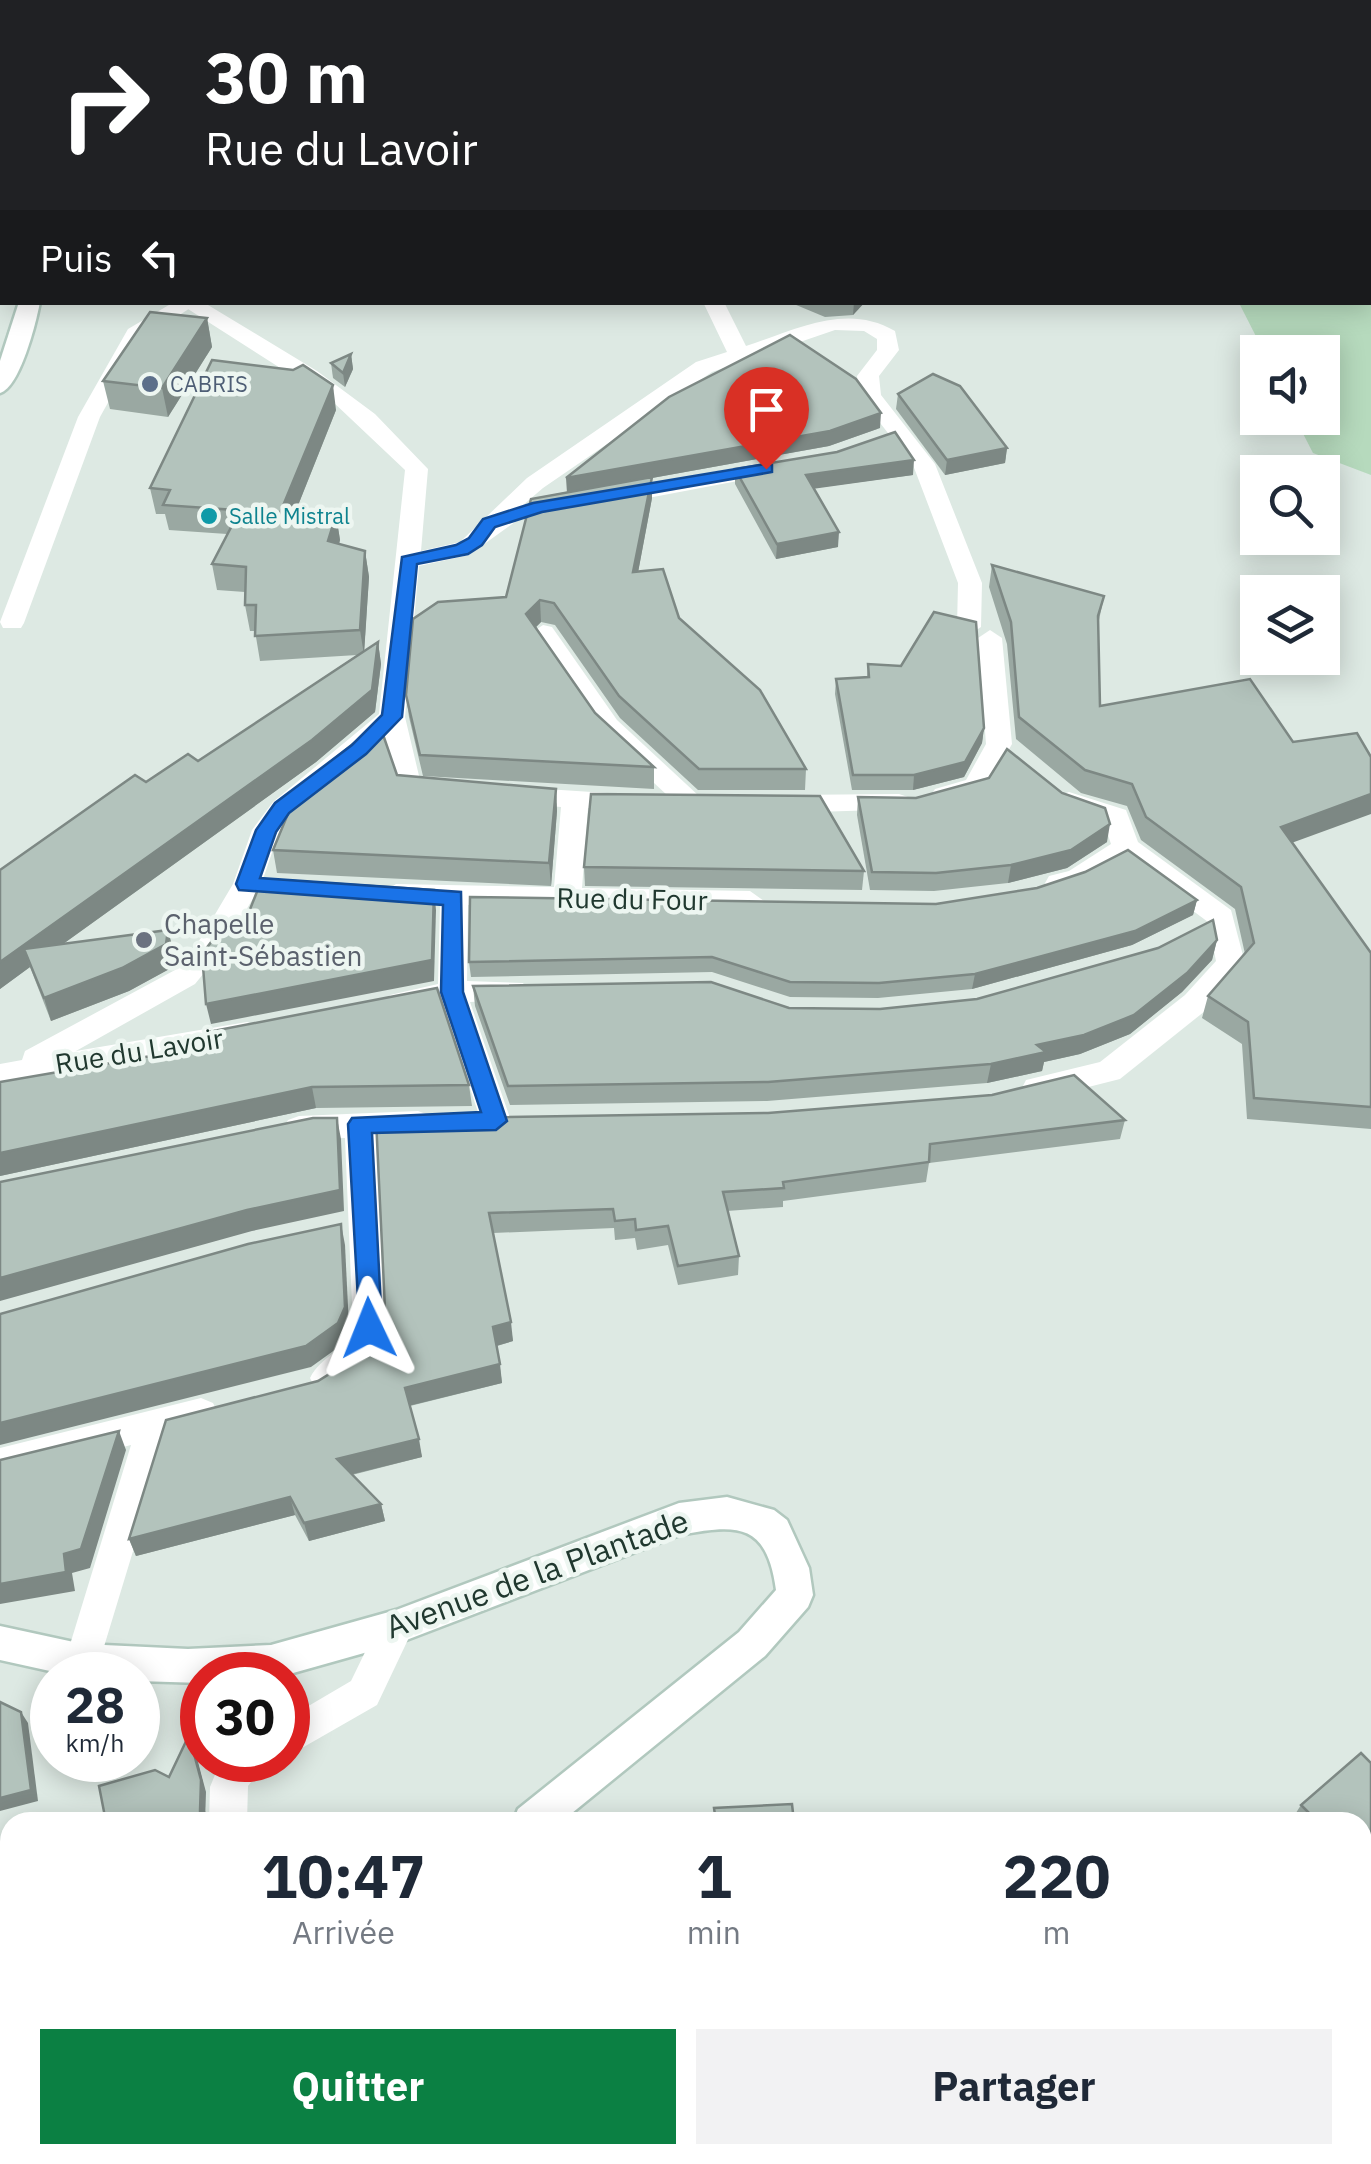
<!DOCTYPE html>
<html lang="fr">
<meta charset="utf-8">
<style>
:root{--surface:#fff;--page:#f2f2f3;--text:#1f2937;--muted:#747a83;--accent:#0b8043}
body{margin:0;font-family:"IBM Plex Sans",sans-serif;background:var(--page);color:var(--text);height:100vh;display:flex;flex-direction:column;font-size:38px;white-space:nowrap}
*{box-sizing:border-box;margin:0}
p{font-size:32px;color:var(--muted)}
.icon{flex:none;width:55px;height:55px;fill:none;stroke:currentColor;stroke-width:2;stroke-linecap:round;stroke-linejoin:round}
.map{position:relative;flex:1;overflow:hidden}
.panel{position:absolute;left:0px;top:1812px;width:1372px;height:352px;display:flex;flex-direction:column;background:var(--surface);border-radius:30px 30px 0 0;box-shadow:0 5px 25px #0003}
.panel>*{flex:none}
.guide{position:absolute;left:0px;top:0px;width:1372px;height:305px;box-shadow:0 5px 25px #0003;background:#202124;color:#fff;overflow:hidden}
.fabs{position:absolute;left:1240px;top:335px;display:grid;gap:20px}
.fabs a{display:grid;place-items:center;width:100px;height:100px;border-radius:0px;background:var(--surface);box-shadow:0 5px 25px #0003;font-size:50px}
.speed{position:absolute;left:30px;top:1652px;display:flex;gap:20px;font-size:50px;font-weight:700;text-align:center}
.speed>*{display:grid;place-content:center;width:130px;height:130px;border-radius:50%;background:var(--surface);box-shadow:0 5px 25px #0003;line-height:1}
.speed small{font-size:25px;font-weight:400}
.speed .limit{border:15px solid #d22;background:#fff;color:#111}
.pin{position:absolute;display:grid;place-items:center;width:85px;height:85px;color:#fff;margin:-102px -42px;border-radius:50% 50% 50% 0;rotate:-45deg;box-shadow:0 0 10px #0007}
.pin .icon{rotate:45deg}
.me{position:absolute;width:110px;margin:-55px;rotate:358deg;stroke-linejoin:round;filter:drop-shadow(0 0 8px #0008)}
.turn{display:flex;align-items:center;gap:35px;height:210px;padding:0 40px;font-size:45px}
.turn .icon{width:130px;height:130px;stroke-width:2.5}
.turn b{display:block;font-size:70px;line-height:85px}
.then{display:flex;align-items:center;height:95px;padding:0 40px;background:#0003;gap:20px;font-size:38px}
.eta{display:flex;justify-content:space-evenly;align-items:center;height:170px;text-align:center}
.eta b{font-size:60px;font-weight:800;line-height:70px}
.action{display:flex;gap:20px;margin-top:auto;padding:20px 40px}
.action a{flex:1;height:115px;border-radius:0px;background:var(--accent);color:#fff;font-size:40px;font-weight:800;line-height:115px;text-align:center}
.action a+a{background:var(--page);color:var(--text)}
.map>svg:first-child{display:block}
</style>
<div class="map">
<svg width="1371" height="2164" viewBox="0 0 1371 2164">
<rect width="100%" height="100%" fill="#dde9e3"/>
<!-- green -->
<polygon fill="#b6dabd" points="1001,0 1371,0 1371,475 1313,453 1295,418 1322,418 1322,352 1264,352 1239,303 1370,302 1370,2"/>
<g fill="none" stroke-linecap="round" stroke-linejoin="round">
<!-- stream -->
<g stroke="#86c8cd" stroke-width="18">
<polyline points="438,2 444,0"/>
<polyline points="0,91 2,90"/>
</g>
<!-- secondary casing -->
<g stroke="#b1c8be" stroke-width="5">
<g id="secondary">
<polygon points="2,183 2,195 0,196 0,184"/>
<rect x="0" y="225" width="2" height="12"/>
<path d="M19,302H40C36,323 20,387 0,393V361Z"/>
<path d="M727,1497L774,1510L787,1520L809,1568L813,1595L808,1607L765,1656L561,1822H513L518,1809L739,1632L776,1590C767,1523 738,1524 680,1535L396,1644L286,1675H202V1683L138,1681V1675H68L0,1660V1626L83,1644L188,1649L271,1645L396,1610L679,1503Z"/>
<polygon points="63,2155 114,2155 111,2164 60,2164"/>
</g>
</g>
<!-- service -->
<g fill="#fff" fill-rule="evenodd">
<polygon points="174,302 198,303 144,338 100,417 24,623 21,628 3,628 0,622 78,417 128,329"/>
<polygon points="396,1610 409,1615 414,1627 377,1705 288,1756 288,1718 351,1681 383,1615"/>
<polygon points="221,1760 268,1760 248,1786 247,1822 209,1822 210,1787"/>
</g>
<!-- minor -->
<g fill="#fff" fill-rule="evenodd">
<path d="M177,302H203L317,371L375,414L428,469L421,551L460,542L527,478L696,362L727,352L703,302H724L746,346C795,330 846,302 895,331L899,350L879,376L881,395L935,464L982,583L981,627L969,635L957,627L958,583L913,465L859,396L857,376L877,350V339L864,331L835,330L712,372L543,488L515,512V522L469,555L419,566L405,717L420,780L443,784L447,790L443,796L400,794L384,739L291,814L279,832L261,885L221,952L195,984L76,1051L247,1022L257,1025L262,1033L257,1041L0,1086V1064L22,1060L25,1051L175,970L201,938L233,884L252,830L273,802L379,714L405,470L332,401Z"/>
<polygon points="772,461 783,468 780,473 611,505 599,498 611,491"/>
<polygon points="543,625 552,627 617,720 699,796 703,802 699,808 681,808 599,732 531,633"/>
<polygon points="990,630 1002,638 1012,744 985,792 944,804 935,801 931,795 935,789 966,780 986,744 978,638"/>
<polygon points="515,787 638,795 642,801 629,810 588,808 582,888 750,891 764,901 750,911 468,905 467,981 523,983 527,991 523,999 470,1002 511,1121 507,1129 485,1129 481,1121 442,1005 400,1014 390,1011 385,1003 390,995 438,984 440,905 396,904 382,894 396,884 554,887 561,807 506,802 502,796"/>
<path d="M1069,792L1126,810L1138,842L1231,910L1245,963L1205,1011L1120,1079L1037,1100L1026,1096L1022,1088L1026,1080L1100,1062L1185,995L1216,961L1208,922L1125,860C1104,875 1077,898 1049,890L1045,883L1049,876L1069,871L1111,844L1104,823L1060,807L1056,801L1060,795Z"/>
<polygon points="899,794 908,797 912,803 908,809 785,813 772,804 785,795"/>
<path d="M418,1111L429,1115L433,1123L429,1131L376,1137L385,1328L371,1365L327,1392L315,1388L310,1378C321,1356 344,1352 353,1328L345,1138L288,1136L284,1128L288,1120L299,1116Z"/>
<polygon points="201,1398 213,1403 218,1413 213,1423 168,1436 96,1673 70,1673 65,1661 131,1445 0,1478 0,1448"/>
</g>
<!-- secondary -->
<use href="#secondary" fill="#fff" fill-rule="evenodd"/>
</g>
<!-- wall -->
<g fill="#9aa8a2">
<polygon points="789,302 865,302 853,315 825,317"/>
<polygon points="207,318 212,347 168,417 110,409 103,381"/>
<polygon points="351,354 353,369 345,387 333,378 331,363"/>
<polygon points="898,394 1007,448 1005,463 945,475 896,409"/>
<polygon points="336,410 295,513 336,515 340,540 339,544 365,551 369,577 364,651 378,642 381,664 375,712 316,762 63,944 174,953 173,967 129,991 51,1021 30,967 0,989 0,870 146,782 198,761 357,655 260,661 255,631 250,631 245,605 245,592 217,590 212,564 227,534 169,530 165,514 156,514 150,488"/>
<polygon points="880,428 829,446 652,478 652,498 638,572 679,618 806,769 805,790 698,790 620,718 555,625 541,622 536,627 595,713 654,767 654,789 423,776 409,717 406,695 506,597 531,499"/>
<polygon points="735,469 913,475 814,488 838,547 776,559 735,484"/>
<polygon points="992,565 1104,596 1098,625 1100,706 1292,843 1371,953 1371,1129 1247,1119 1242,1044 1202,1018 1208,996 1245,954 1235,909 1141,840 1127,806 1081,793 1016,739 1007,644 989,587"/>
<polygon points="868,664 984,728 982,743 964,777 913,790 852,790 835,694 836,679 867,677"/>
<polygon points="397,775 556,789 557,811 551,886 277,873 273,850"/>
<polygon points="858,797 1107,842 1067,868 1008,883 934,891 870,890 857,815"/>
<polygon points="584,867 864,871 862,890 585,886"/>
<polygon points="1197,900 1193,915 1132,945 972,989 878,998 790,997 712,972 471,977 469,962 936,904"/>
<polygon points="1217,940 1212,960 1182,992 1130,1034 1080,1054 1044,1062 1042,1071 987,1083 767,1101 510,1105 475,1006 473,986 789,1008 880,1009 977,999"/>
<polygon points="0,1082 469,1085 472,1106 316,1108 0,1176"/>
<polygon points="376,1119 1125,1120 1120,1139 929,1163 926,1182 783,1201 783,1207 727,1211 739,1256 738,1275 678,1285 668,1245 637,1250 635,1238 615,1240 614,1228 493,1233 513,1341 497,1346 502,1383 410,1406 422,1457 352,1475 381,1504 385,1521 309,1541 295,1515 136,1556 129,1539 318,1381 371,1348 385,1309"/>
<polygon points="1301,1805 1362,1822 1301,1822 1294,1816"/>
<polygon points="338,2155 423,2155 415,2164 347,2164"/>
</g>
<!-- shaded-wall -->
<g fill="#7d8884">
<polygon points="0,37 2,48 2,58 0,58"/>
<polygon points="854,302 865,302 853,315"/>
<polygon points="207,318 212,347 168,417 162,388"/>
<polygon points="351,354 353,369 345,387 343,373"/>
<polygon points="333,385 336,410 285,538 280,513"/>
<polygon points="881,413 880,428 829,446 652,478 652,498 634,594 567,493 566,478"/>
<polygon points="1007,448 1005,463 945,475 947,460"/>
<polygon points="914,460 913,475 805,490 806,475"/>
<polygon points="336,515 340,540 332,567 328,541"/>
<polygon points="839,532 838,547 776,559 777,544"/>
<polygon points="365,551 369,577 364,655 360,630"/>
<polygon points="540,600 541,622 528,635 526,614"/>
<polygon points="378,642 381,664 375,712 316,762 31,967 24,949 30,967 0,989 0,962"/>
<polygon points="984,728 982,743 964,777 913,790 914,775"/>
<polygon points="556,789 557,811 551,886 549,863"/>
<polygon points="1371,794 1371,814 1275,849 1281,827"/>
<polygon points="1110,824 1107,842 1067,868 1008,883 1011,865"/>
<polygon points="434,890 436,910 434,981 211,1024 206,1004"/>
<polygon points="1197,900 1193,915 1132,945 972,989 975,974"/>
<polygon points="168,930 174,953 173,967 129,991 51,1021 44,998"/>
<polygon points="1217,940 1212,960 1182,992 1130,1034 1080,1054 1044,1062 1042,1071 987,1083 991,1064 1037,1045"/>
<polygon points="312,1087 316,1108 0,1176 0,1153"/>
<polygon points="337,1118 341,1139 344,1211 252,1231 0,1301 0,1278"/>
<polygon points="341,1224 345,1245 349,1327 343,1344 311,1367 0,1445 0,1423"/>
<polygon points="511,1322 513,1341 496,1346 493,1327"/>
<polygon points="500,1364 502,1383 408,1406 405,1388"/>
<polygon points="119,1431 126,1450 90,1568 72,1573 75,1591 0,1604 0,1584 64,1554"/>
<polygon points="419,1439 422,1457 341,1477 337,1459"/>
<polygon points="290,1497 295,1515 136,1556 129,1539"/>
<polygon points="381,1504 385,1521 309,1541 304,1523"/>
<polygon points="21,1712 28,1723 38,1801 0,1811 0,1798"/>
<polygon points="189,1735 194,1747 206,1792 205,1822 200,1811"/>
<polygon points="1371,1846 1371,1852 1362,1858 1362,1852"/>
<polygon points="403,2155 423,2155 415,2164 395,2164"/>
</g>
<!-- building -->
<g fill="#b3c3bc" stroke="#7d8884" stroke-width="2.5">
<polygon points="150,312 207,318 162,388 103,381"/>
<polygon points="790,335 856,379 881,413 830,431 566,478 669,397"/>
<polygon points="351,354 343,373 331,363"/>
<polygon points="212,360 293,370 303,365 333,385 280,513 336,515 328,541 365,551 360,630 255,636 256,605 245,605 246,567 212,564 239,512 265,512 163,505 170,490 150,488"/>
<polygon points="933,374 960,386 1007,448 947,460 898,394"/>
<polygon points="895,432 914,460 806,475 839,532 777,544 735,469 837,452"/>
<polygon points="652,477 633,572 663,569 679,618 760,690 806,769 699,769 619,696 554,603 540,600 526,614 595,713 654,767 420,755 406,695 413,619 438,602 506,597 531,499"/>
<polygon points="992,565 1104,596 1098,616 1100,706 1250,679 1293,742 1357,733 1371,757 1371,794 1281,827 1371,953 1371,1107 1254,1098 1248,1022 1208,996 1254,943 1241,887 1146,817 1132,784 1085,770 1019,717 1011,622"/>
<polygon points="934,612 976,622 984,728 965,762 914,775 853,775 836,679 869,677 868,664 901,666"/>
<polygon points="378,642 372,690 312,740 0,962 0,870 135,775 146,782 188,754 198,761"/>
<polygon points="379,723 397,775 556,789 549,863 273,850 299,787"/>
<polygon points="1007,749 1062,793 1105,808 1110,824 1071,850 1011,865 936,873 872,872 858,797 916,798 989,778"/>
<polygon points="591,794 820,796 864,871 584,867"/>
<polygon points="1128,850 1197,900 1135,931 975,974 879,983 790,982 712,957 469,962 470,897 936,904 1037,888 1085,872"/>
<polygon points="262,879 434,890 432,960 206,1004 202,954 225,924 245,922"/>
<polygon points="1213,920 1217,940 1187,973 1134,1015 1084,1035 1037,1045 1046,1052 991,1064 768,1082 508,1086 473,986 711,982 789,1008 880,1009 977,999 1158,948"/>
<polygon points="168,930 166,944 122,968 44,998 24,949"/>
<polygon points="437,988 469,1085 312,1087 0,1153 0,1082 209,1046 208,1032"/>
<polygon points="1074,1075 1125,1120 930,1144 929,1162 783,1182 784,1188 723,1192 739,1256 678,1266 668,1226 636,1230 635,1219 615,1221 613,1209 489,1213 511,1322 493,1327 500,1364 405,1388 419,1439 337,1459 381,1504 304,1523 290,1497 129,1539 166,1420 318,1381 371,1348 385,1309 376,1119 768,1113 992,1095"/>
<polygon points="313,1118 337,1118 340,1190 247,1210 0,1278 0,1182"/>
<polygon points="341,1224 345,1307 338,1323 306,1346 0,1423 0,1314 248,1244"/>
<polygon points="119,1431 81,1549 64,1554 66,1572 0,1584 0,1460"/>
<polygon points="0,1702 21,1712 31,1790 0,1798"/>
<polygon points="189,1735 201,1780 200,1811 210,1815 212,1822 106,1822 99,1786 155,1770 169,1777"/>
<polygon points="1361,1753 1371,1763 1371,1846 1362,1852 1362,1822 1318,1822 1301,1805"/>
<polygon points="792,1804 794,1822 716,1822 714,1808"/>
<polygon points="10,1932 10,2041 0,2013 0,1986"/>
<polygon points="347,2155 403,2155 395,2164 356,2164"/>
</g>
<!-- route -->
<polygon fill="#1a73e8" stroke="#114b97" stroke-width="2.5" points="766,464 772,465 772,472 542,512 495,527 482,545 468,554 417,564 402,717 366,754 289,813 276,832 260,878 461,892 463,992 507,1121 496,1130 372,1133 382,1328 369,1338 360,1335 348,1124 352,1118 481,1112 441,992 443,905 239,890 236,884 256,830 275,803 352,745 382,715 402,557 456,545 469,538 483,519 533,503"/>
<!-- markers -->
<circle fill="#5c6f8a" stroke="#edf6f1" stroke-width="4" cx="150" cy="384" r="10"/>
<circle fill="#0f9aa8" stroke="#edf6f1" stroke-width="4" cx="209" cy="516" r="10"/>
<circle fill="#6b7280" stroke="#edf6f1" stroke-width="4" cx="144" cy="940" r="10"/>
<g text-anchor="middle" stroke-width="9" stroke-linejoin="round" paint-order="stroke">
<!-- far-service labels -->
<g font-size="22" fill="#4e5e75" stroke="#edf6f1" text-anchor="start">
<text x="170" y="392">CABRIS</text>
</g>
<!-- far-culture labels -->
<g font-size="22" fill="#0d838f" stroke="#edf6f1" text-anchor="start">
<text x="229" y="524">Salle Mistral</text>
</g>
<!-- street labels -->
<g font-size="28" fill="#20382f" stroke="#edf6f1">
<text transform="translate(632 899) rotate(1)" y="10">Rue du Four</text>
<text transform="translate(139 1051) rotate(-9)" y="10">Rue du Lavoir</text>
</g>
<!-- worship labels -->
<g font-size="28" fill="#5b616d" stroke="#edf6f1" text-anchor="start">
<text x="164" y="934">Chapelle<tspan x="164" dy="32">Saint-Sébastien</tspan></text>
</g>
<!-- near-street labels -->
<g font-size="32" fill="#20382f" stroke="#edf6f1">
<text transform="translate(537 1574) rotate(-20)" y="11">Avenue de la Plantade</text>
</g>
</g>
</svg>
<div class="fabs">
<a><svg class="icon" aria-label="sound" viewBox="0 0 24 24"><path d="M4 9h4l5-4v14l-5-4H4zM17 9q2 3 0 6"/></svg></a>
<a><svg class="icon" aria-label="search" viewBox="0 0 24 24"><circle cx="10" cy="10" r="6"/><path d="M15 15l6 6"/></svg></a>
<a><svg class="icon" aria-label="layers" viewBox="0 0 24 24"><path d="M12 4l9 5-9 5-9-5zM3 14l9 5 9-5"/></svg></a>
</div>
<div class="speed"><div>28<small>km/h</small></div><div class="limit">30</div></div>
<div class="pin" style="left:766px;top:469px;background:#d93025"><svg class="icon" aria-label="arrive" viewBox="0 0 24 24"><path d="M6 21V4h12l-3 4 3 4H6"/></svg></div>
<svg class="me" style="left:369px;top:1328px" viewBox="-20 -20 40 40"><path d="M0-17L14 15 0 8-14 15z" fill="#1a73e8" stroke="#fff" stroke-width="4"/></svg>
<div class="guide">
<div class="turn"><svg class="icon" aria-label="right" viewBox="0 0 24 24"><path d="M7 20v-9h11M14 6l5 5-5 5"/></svg><div><b>30 m</b>Rue du Lavoir</div></div>
<div class="then">Puis<svg class="icon" aria-label="left" viewBox="0 0 24 24"><path d="M17 20v-9H6M10 6l-5 5 5 5"/></svg></div>
</div>
<section class="panel">
<div class="eta">
<div><b>10:47</b><p>Arrivée</p></div>
<div><b>1</b><p>min</p></div>
<div><b>220</b><p>m</p></div>
</div>
<div class="action"><a>Quitter</a><a>Partager</a></div>
</section>
</div>
